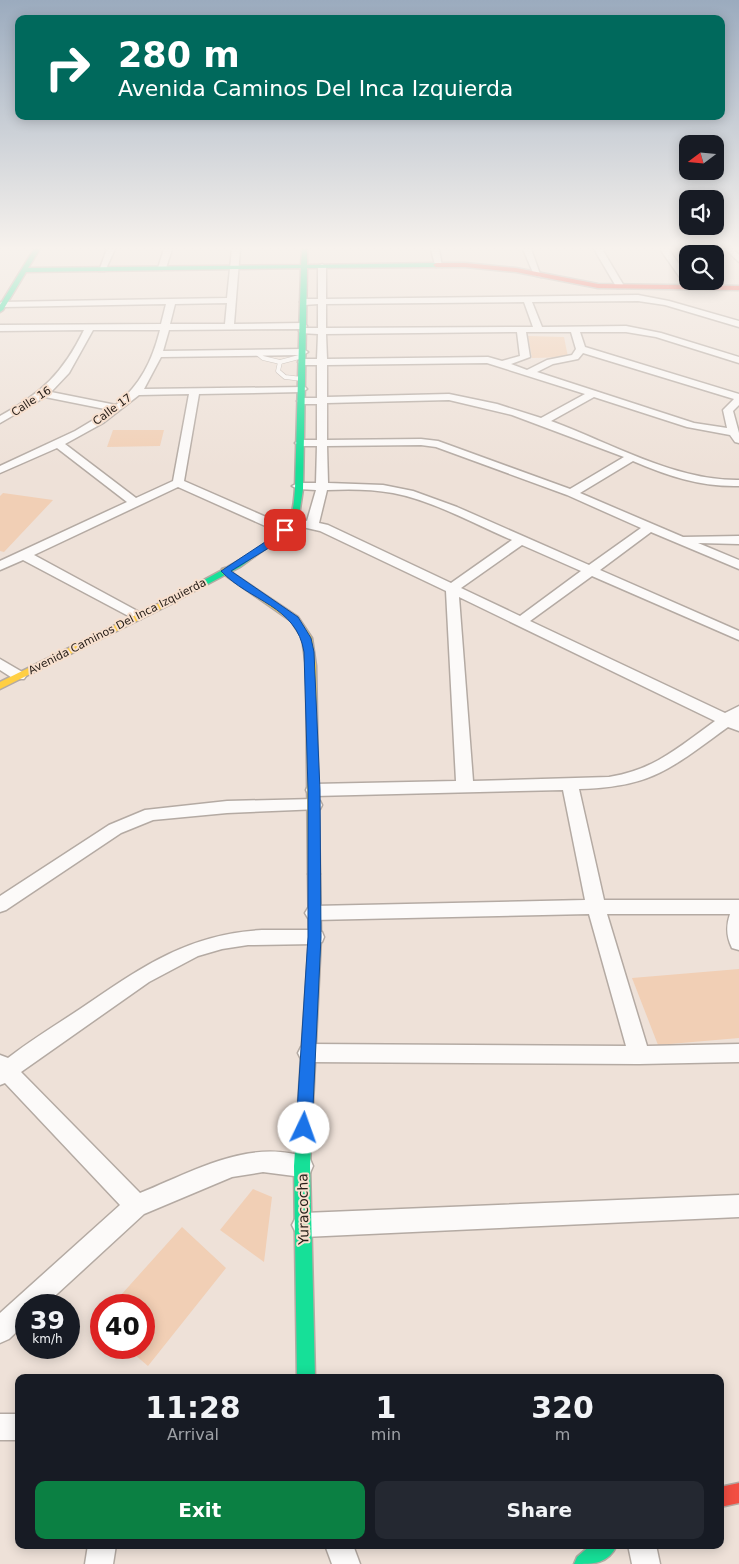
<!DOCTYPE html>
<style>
:root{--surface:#171b24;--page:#242831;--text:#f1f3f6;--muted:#9ea1a6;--accent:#0b8043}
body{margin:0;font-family:"DejaVu Sans",sans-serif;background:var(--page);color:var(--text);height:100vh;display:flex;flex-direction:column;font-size:19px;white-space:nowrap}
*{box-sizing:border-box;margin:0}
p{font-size:16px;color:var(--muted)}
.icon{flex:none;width:28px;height:28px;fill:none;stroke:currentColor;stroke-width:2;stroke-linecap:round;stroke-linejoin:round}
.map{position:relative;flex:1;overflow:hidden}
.details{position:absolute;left:15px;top:1374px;width:709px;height:175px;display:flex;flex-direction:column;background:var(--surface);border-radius:10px;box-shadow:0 2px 12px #0003}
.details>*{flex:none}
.guide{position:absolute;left:15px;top:15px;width:710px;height:105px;border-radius:10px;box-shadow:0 2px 12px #0003;background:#00695c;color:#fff;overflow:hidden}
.needle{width:32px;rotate:254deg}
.tools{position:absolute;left:679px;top:135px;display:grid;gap:10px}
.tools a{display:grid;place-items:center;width:45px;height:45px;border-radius:10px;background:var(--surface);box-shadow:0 2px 12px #0003;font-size:25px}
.speed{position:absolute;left:15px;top:1294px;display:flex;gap:10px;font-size:25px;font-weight:700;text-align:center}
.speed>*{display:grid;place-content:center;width:65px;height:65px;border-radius:50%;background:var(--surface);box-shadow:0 2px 12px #0003;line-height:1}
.speed small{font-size:12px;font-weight:400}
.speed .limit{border:8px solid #d22;background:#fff;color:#111}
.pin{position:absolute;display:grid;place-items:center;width:42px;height:42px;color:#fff;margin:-21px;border-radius:10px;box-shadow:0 2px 8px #0006}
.me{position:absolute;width:55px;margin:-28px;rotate:3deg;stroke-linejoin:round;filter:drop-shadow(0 0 4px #0008)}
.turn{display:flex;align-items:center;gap:18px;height:105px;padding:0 20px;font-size:22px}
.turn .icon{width:65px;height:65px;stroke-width:2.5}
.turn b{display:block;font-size:35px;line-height:42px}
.eta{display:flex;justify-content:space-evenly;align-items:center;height:85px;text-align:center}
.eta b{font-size:30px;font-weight:600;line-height:35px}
.primary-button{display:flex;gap:10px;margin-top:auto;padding:10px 20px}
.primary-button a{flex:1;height:58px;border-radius:10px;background:var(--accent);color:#fff;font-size:20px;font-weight:600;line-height:58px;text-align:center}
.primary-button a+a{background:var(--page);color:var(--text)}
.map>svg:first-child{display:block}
</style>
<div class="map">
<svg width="739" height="1564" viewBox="0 0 739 1564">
<rect width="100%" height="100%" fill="#eee1d8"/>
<!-- green -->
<g fill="#f1cfb5">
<polygon points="528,336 564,337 568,357 532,358"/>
<polygon points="113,430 164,430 160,446 107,447"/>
<polygon points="3,493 53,500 4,552 0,551 0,496"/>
<polygon points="739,969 739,1038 658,1045 632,978"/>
<polygon points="253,1189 272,1197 264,1262 220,1230"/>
<polygon points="182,1227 226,1268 148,1366 127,1348 144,1348 144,1305 112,1305"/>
</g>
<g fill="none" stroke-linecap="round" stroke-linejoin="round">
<!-- lane casing -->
<g stroke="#b4aaa3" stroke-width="5">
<g id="lane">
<polyline points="257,353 263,358 280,362"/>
<polyline points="302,379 285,377 278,371 280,362 303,356"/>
</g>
</g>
<!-- street casing -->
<g stroke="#b4aaa3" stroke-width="3">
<g id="street">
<polygon points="107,249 115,249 105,271 99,271"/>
<polygon points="164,249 172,249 166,268 162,270 158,268"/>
<path d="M232,249H240L234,324L303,323L307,326L304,328H318V304L304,305L300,302L304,299H318V266L322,264L326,266V299L638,295L669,301L739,321V327L665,305L638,301L532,302L542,327L626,326L661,333L739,357V363L656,337L626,332H580L585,347L739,394V405L733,411L739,433V443L735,442L730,435L687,427L594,397L551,421C611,443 675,481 739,480V486C701,487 668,476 633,461L580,493L683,537L739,536V544L698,543L739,560V569L651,532L600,570L739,631V640L592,576L530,621L725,713L739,706V731L728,727C671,768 653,787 579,789L604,900H739V950L732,948C726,936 726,926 730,914H607L647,1046L739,1044V1062L639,1064L308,1062L301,1059L298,1053L301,1047L308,1044L626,1046L589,914L314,920L308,918L305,913L308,908L314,906L585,900L563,790L314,796L308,794L306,790L308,786L314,784L456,781L446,591L320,531L289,524L287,521L293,517L307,521L316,490L298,489L292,486L298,483H316L317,446H300L295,443L300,440H317V404H302L297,401L302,398H317V365H303L298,362L303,359H317L318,334L300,333L299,331L302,329L169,330L163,351L303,349L308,352L303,355L161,357L144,389L305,387L307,389L302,392L199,394L184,481L289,527L291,530L289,533H281L178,487L34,555L141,613L143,616L141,619L136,620L23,560L0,570V561L127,502L57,448L0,473V466L75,431L110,410L45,397L0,423V416C42,393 63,373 84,330L0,331V325L161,324L166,304L4,307L0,304L1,302L227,298ZM524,302L533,327L326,328V304ZM227,303L225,324H170L175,304ZM93,330H160C152,361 141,384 116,405L51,392L69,373ZM517,332L520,356L502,361L488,357L327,359L326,334ZM526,332H571L576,349L572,355L547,360L527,370L511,364L530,357ZM583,353L734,399L723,410L727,428L694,423L537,372L553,364L578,359ZM487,363L585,394L541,418L497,404L449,394L327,397V365ZM189,394L173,481L136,498L65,444L103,423L139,395ZM449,400L512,415L624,457L570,489L438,441L421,439L327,440V403ZM421,445L436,447L567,495L641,528L589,565L457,507L413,491L383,485L328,483L327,446ZM327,490C349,489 371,489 393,493C434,501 474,524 512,540L451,583L328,525L319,523ZM522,545L581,571L520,616L461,588ZM459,597L715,721C679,747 654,770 609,777L473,781Z"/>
<polygon points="431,249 439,249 442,267 435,265"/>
<polygon points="523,249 531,249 541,277 534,275"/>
<polygon points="594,249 602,249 624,286 623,288 617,288"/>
<polygon points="660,249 668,249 688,276 688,281 691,281 695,287 694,289 688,289"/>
<polygon points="725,249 733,249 739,255 739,262"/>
<polygon points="0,659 24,673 26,676 24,679 14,679 0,670"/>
<polygon points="314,799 320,801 322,805 320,809 227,813 153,820 121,833 6,910 0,912 0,896 109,825 145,810 227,801"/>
<path d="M262,930H315L322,932L324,937L322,942L315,944L248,945L222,949L198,956L149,982L21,1072L140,1193C192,1172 252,1136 310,1159L313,1166L310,1173L302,1177L263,1172L232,1177L144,1214L45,1305H26V1323L9,1339L0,1343V1313L120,1205L5,1083L0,1085V1055L8,1058C31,1040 56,1025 80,1009C140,968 187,934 262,930Z"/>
<polygon points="739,1195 739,1217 304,1237 296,1233 292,1225 296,1217 304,1213"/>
<rect x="0" y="1414" width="19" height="26"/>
<polygon points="88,1545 116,1545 113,1564 85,1564"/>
<polygon points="325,1545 353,1545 360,1564 332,1564"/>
<polygon points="628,1545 656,1545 660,1564 632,1564"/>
</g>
</g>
<!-- fast casing -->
<g stroke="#b4aaa3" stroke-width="3">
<g id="fast">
<path d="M34,249H40L28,268L301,265L302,249H307V265L436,263L439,265L436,267L307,268L303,489L299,516L286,534L240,567L172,603L167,600L169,598C199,582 272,548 289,520C294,511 294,499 295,489L301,268L26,272L3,310L0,312V305Z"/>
<polygon points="314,869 318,871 320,874 321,937 310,1166 315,1378 297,1378 294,1166 309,937 308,874 310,871"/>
<path d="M591,1545H617C608,1564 594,1564 574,1564L577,1557Z"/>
</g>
</g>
<!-- slow casing -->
<g stroke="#b4aaa3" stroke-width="3">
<g id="slow">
<polygon points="225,568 298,617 312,638 316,666 320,874 318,877 310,877 308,874 306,666 302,638 291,621 222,573 222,569"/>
<polygon points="172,597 177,600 175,602 0,689 0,682"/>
</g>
</g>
<!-- jam casing -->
<g stroke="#b4aaa3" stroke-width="3">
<g id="jam">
<polygon points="465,263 516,268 598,284 739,286 739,290 598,288 516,272 465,267 436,267 433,265 436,263"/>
<polygon points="739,1483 739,1503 720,1507 720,1487"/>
</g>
</g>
<!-- lane -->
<use href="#lane" stroke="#fcfaf9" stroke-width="4"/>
<!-- street -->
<use href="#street" fill="#fcfaf9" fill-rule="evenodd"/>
<!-- fast -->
<use href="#fast" fill="#16e098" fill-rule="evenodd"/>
<!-- slow -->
<use href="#slow" fill="#ffcf43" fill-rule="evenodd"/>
<!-- jam -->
<use href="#jam" fill="#f24e42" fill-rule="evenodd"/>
</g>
<!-- sky -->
<linearGradient id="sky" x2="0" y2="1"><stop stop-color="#9babbe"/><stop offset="0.53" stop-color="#f7f2ed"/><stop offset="1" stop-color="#f7f2ed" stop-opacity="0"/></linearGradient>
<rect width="739" height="468" fill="url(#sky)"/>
<!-- route -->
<path fill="#1a73e8" stroke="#114b97" d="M282,528L289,530L272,546L231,571L298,617L311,638L314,652L320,790L321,937L312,1128L309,1133L304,1135L299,1133L296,1128L308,937V790L304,652C297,606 249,601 221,571L265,542Z"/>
<g text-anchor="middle" stroke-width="4" stroke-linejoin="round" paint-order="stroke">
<!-- far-street labels -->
<g font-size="11" fill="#29201a" stroke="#f7e0cf">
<text transform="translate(31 401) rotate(-33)" y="4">Calle 16</text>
<text transform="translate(112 409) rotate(-36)" y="4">Calle 17</text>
<text transform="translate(117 626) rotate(-27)" y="4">Avenida Caminos Del Inca Izquierda</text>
</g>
<!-- street labels -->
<g font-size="14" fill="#29201a" stroke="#f7e0cf">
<text transform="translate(303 1209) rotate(-91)" y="5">Yuracocha</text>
</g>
</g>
</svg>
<div class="tools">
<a><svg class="needle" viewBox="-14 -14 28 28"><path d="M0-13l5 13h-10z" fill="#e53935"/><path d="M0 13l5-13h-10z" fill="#9ea1a6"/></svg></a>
<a><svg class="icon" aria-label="sound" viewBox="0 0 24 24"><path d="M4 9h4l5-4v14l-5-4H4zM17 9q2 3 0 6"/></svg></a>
<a><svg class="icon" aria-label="search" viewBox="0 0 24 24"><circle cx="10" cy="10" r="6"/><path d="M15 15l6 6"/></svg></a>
</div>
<div class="speed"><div>39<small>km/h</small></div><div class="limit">40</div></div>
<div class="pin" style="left:285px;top:530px;background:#d93025"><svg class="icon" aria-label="arrive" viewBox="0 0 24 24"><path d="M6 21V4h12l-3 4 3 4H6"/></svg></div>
<svg class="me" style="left:304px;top:1128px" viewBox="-20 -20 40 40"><circle r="19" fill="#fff"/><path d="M0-13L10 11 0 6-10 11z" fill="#1a73e8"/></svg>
<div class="guide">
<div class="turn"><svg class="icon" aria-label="right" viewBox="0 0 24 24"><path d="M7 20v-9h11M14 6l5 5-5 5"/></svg><div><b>280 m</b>Avenida Caminos Del Inca Izquierda</div></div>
</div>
<section class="details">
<div class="eta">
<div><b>11:28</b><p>Arrival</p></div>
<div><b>1</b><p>min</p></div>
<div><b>320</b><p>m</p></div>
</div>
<div class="primary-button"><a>Exit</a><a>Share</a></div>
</section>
</div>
